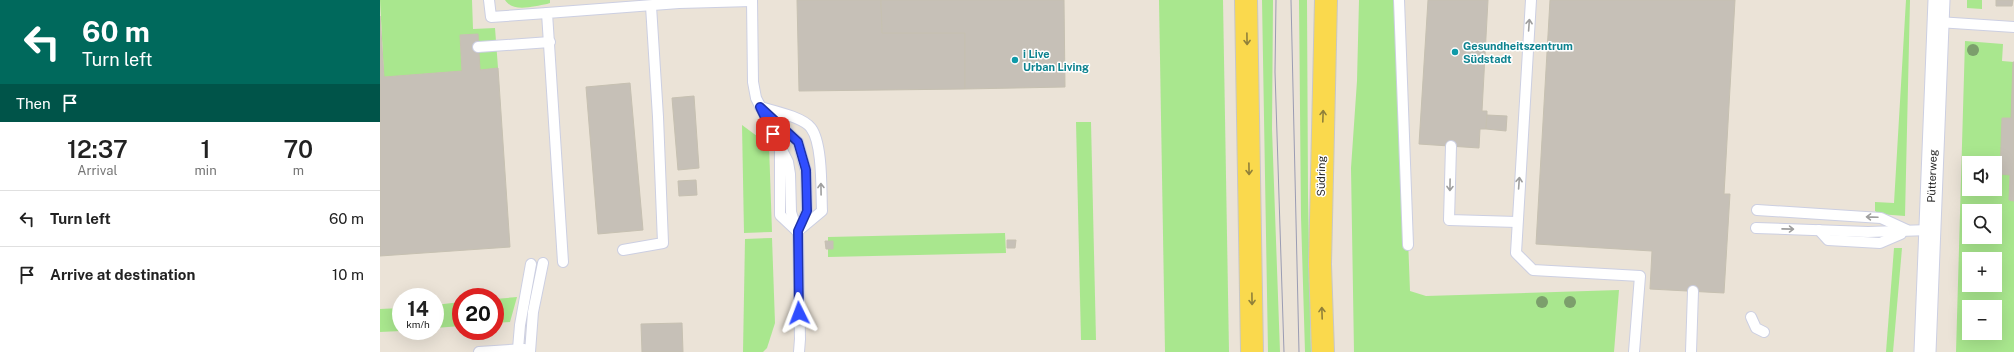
<!DOCTYPE html>
<meta charset="utf-8">
<style>
:root{--surface:#fff;--page:#f2f2f2;--text:#222;--muted:#767676;--line:#e0e0e0}
body{margin:0;font-family:"Public Sans",sans-serif;background:var(--page);color:var(--text);height:100vh;display:flex;flex-direction:column;font-size:15px;white-space:nowrap}
*{box-sizing:border-box;margin:0}
p{font-size:13px;color:var(--muted)}
.icon{flex:none;width:22px;height:22px;fill:none;stroke:currentColor;stroke-width:2;stroke-linecap:round;stroke-linejoin:round}
.map{position:relative;flex:1;overflow:hidden}
.side{display:flex;flex-direction:column;background:var(--surface);width:380px}
.side>*{flex:none}
.top-card{background:#00695c;color:#fff;overflow:hidden}
.buttons{position:absolute;left:1582px;top:156px;display:grid;gap:8px}
.buttons a{display:grid;place-items:center;width:40px;height:40px;border-radius:0px;background:var(--surface);box-shadow:0 4px 16px #0002;font-size:20px}
.speed{position:absolute;left:12px;top:288px;display:flex;gap:8px;font-size:20px;font-weight:700;text-align:center}
.speed>*{display:grid;place-content:center;width:52px;height:52px;border-radius:50%;background:var(--surface);box-shadow:0 4px 16px #0002;line-height:1}
.speed small{font-size:10px;font-weight:400}
.speed .limit{border:6px solid #d22;background:#fff;color:#111}
.pin{position:absolute;display:grid;place-items:center;width:34px;height:34px;color:#fff;margin:-17px;border-radius:8px;box-shadow:0 2px 6px #0006}
.me{position:absolute;width:44px;margin:-22px;rotate:357deg;stroke-linejoin:round;filter:drop-shadow(0 0 3px #0008)}
.turn{display:flex;align-items:center;gap:14px;height:84px;padding:0 16px;font-size:18px}
.turn .icon{width:52px;height:52px;stroke-width:2.5}
.turn b{display:block;font-size:28px;line-height:34px}
.then{display:flex;align-items:center;height:38px;padding:0 16px;background:#0003;gap:8px;font-size:15px}
.eta{display:flex;justify-content:space-evenly;align-items:center;height:68px;text-align:center}
.eta b{font-size:24px;font-weight:600;line-height:28px}
ul{padding:0;list-style:none}
li{display:flex;align-items:center;gap:12px;height:56px;padding:0 16px;border-top:1px solid var(--line)}
li div{flex:1}
li b{display:block;font-size:15px}
li em{font-style:normal}
main{display:flex;flex:1;min-height:0}
.map>svg:first-child{display:block}
</style>
<main>
<section class="side">
<div class="top-card">
<div class="turn"><svg class="icon" aria-label="left" viewBox="0 0 24 24"><path d="M17 20v-9H6M10 6l-5 5 5 5"/></svg><div><b>60 m</b>Turn left</div></div>
<div class="then">Then<svg class="icon" aria-label="arrive" viewBox="0 0 24 24"><path d="M6 21V4h12l-3 4 3 4H6"/></svg></div>
</div>
<div class="eta">
<div><b>12:37</b><p>Arrival</p></div>
<div><b>1</b><p>min</p></div>
<div><b>70</b><p>m</p></div>
</div>
<ul>
<li><svg class="icon" aria-label="left" viewBox="0 0 24 24"><path d="M17 20v-9H6M10 6l-5 5 5 5"/></svg><div><b>Turn left</b></div><em>60 m</em></li>
<li><svg class="icon" aria-label="arrive" viewBox="0 0 24 24"><path d="M6 21V4h12l-3 4 3 4H6"/></svg><div><b>Arrive at destination</b></div><em>10 m</em></li>
</ul>
</section>
<div class="map">
<svg width="1634" height="352" viewBox="0 0 1634 352">
<rect width="100%" height="100%" fill="#ebe3d7"/>
<!-- green -->
<g fill="#a9e78e" fill-rule="evenodd">
<polygon points="0,0 92,0 93,29 115,28 118,68 100,70 97,34 80,35 82,71 4,77"/>
<path d="M125,0H170V3L167,4C154,6 133,13 125,0Z"/>
<polygon points="779,0 843,0 849,352 785,352"/>
<polygon points="882,0 893,0 892,129 900,352 888,352"/>
<polygon points="919,0 927,0 928,196 931,352 925,352 921,217"/>
<polygon points="979,0 1019,0 1030,291 1046,296 1239,290 1234,352 974,352 971,168 977,81"/>
<polygon points="1526,0 1530,0 1525,216 1499,214 1495,211 1495,202 1514,203"/>
<polygon points="1587,0 1602,0 1602,9 1587,8"/>
<path d="M1585,41L1623,44L1622,61L1634,62V352H1576ZM1589,163H1615V189H1589ZM1589,211H1615V237H1589ZM1589,259H1615V285H1589ZM1589,307H1615V333H1589Z"/>
<polygon points="696,122 711,122 716,340 701,340"/>
<polygon points="362,125 389,145 392,232 364,233"/>
<polygon points="625,233 626,253 448,257 448,249 453,249 453,241 448,241 448,237"/>
<polygon points="392,238 395,323 387,348 383,352 363,352 365,239"/>
<polygon points="1514,248 1522,248 1513,352 1506,352"/>
<polygon points="137,297 130,322 115,323 115,299"/>
<polygon points="81,302 81,326 55,328 55,305"/>
<polygon points="21,308 21,331 0,332 0,309"/>
</g>
<!-- building -->
<g fill="#c6c0b7" stroke="#c6c0b1">
<polygon points="417,0 501,0 502,33 585,33 585,89 419,91"/>
<polygon points="501,0 684,0 685,87 585,89 585,33 502,33"/>
<polygon points="1048,0 1108,0 1102,111 1107,111 1107,115 1106,129 1100,129 1099,148 1039,144"/>
<polygon points="1170,0 1355,0 1344,194 1350,194 1344,293 1270,289 1272,251 1156,244"/>
<polygon points="1616,0 1633,0 1632,6 1616,6"/>
<polygon points="0,16 4,77 82,71 80,35 98,34 100,70 118,68 130,247 0,256"/>
<polygon points="1633,62 1634,62 1634,201 1629,200 1630,175 1620,174 1622,118 1631,118"/>
<polygon points="250,83 263,230 218,234 206,87"/>
<polygon points="314,96 319,168 298,170 292,98"/>
<polygon points="1107,115 1127,116 1126,131 1106,129"/>
<polygon points="316,180 317,195 299,196 298,181"/>
<polygon points="627,240 636,240 635,248 627,248"/>
<polygon points="445,241 453,241 453,249 446,249"/>
<polygon points="302,323 303,352 262,352 261,324"/>
</g>
<g fill="none" stroke-linecap="round" stroke-linejoin="round">
<!-- lane casing -->
<g stroke="#cccfe2" stroke-width="12">
<g id="lane">
<polyline points="109,0 111,17 167,13"/>
<polyline points="372,0 373,82 376,98 408,162 410,174 411,212 418,234 420,339 419,352"/>
<polyline points="1019,0 1028,245"/>
<polyline points="1151,0 1136,253 1153,270 1260,276 1254,352"/>
<polyline points="1558,22 1634,27"/>
<polyline points="98,47 170,42"/>
<path d="M380,107C394,111 423,117 431,128C443,144 441,191 442,211L418,231"/>
<polyline points="386,113 418,142 426,171 427,211 419,228"/>
<polyline points="1071,146 1069,220 1137,222"/>
<polyline points="400,147 400,215 416,230"/>
<polyline points="1377,210 1501,218 1527,230"/>
<polyline points="1376,228 1488,232 1550,230"/>
<polyline points="1439,230 1448,240 1500,243 1521,234"/>
<polyline points="243,250 283,243 278,117 271,6"/>
<polyline points="183,262 167,13 299,3 372,1"/>
<polyline points="1371,317 1376,328 1384,332"/>
<polyline points="138,349 140,325 151,264"/>
<polyline points="99,352 144,349"/>
<polyline points="150,352 153,312 163,263"/>
<polyline points="1311,352 1313,291"/>
</g>
</g>
<!-- street casing -->
<g stroke="#cccfe2" stroke-width="23">
<polyline id="street" points="1545,352 1559,0"/>
</g>
<!-- primary casing -->
<g stroke="#c7c7c7" stroke-width="24">
<g id="primary">
<polyline points="866,0 872,352"/>
<polyline points="943,352 940,264 946,0"/>
</g>
</g>
<!-- lane -->
<use href="#lane" stroke="#fff" stroke-width="10"/>
<!-- street -->
<use href="#street" stroke="#fff" stroke-width="21"/>
<!-- primary -->
<use href="#primary" stroke="#fad94d" stroke-width="22"/>
<!-- tram -->
<g stroke="#9a9cb3" stroke-width="1">
<polyline points="896,0 895,72 904,352"/>
<polyline points="911,0 919,352"/>
</g>
</g>
<!-- trees -->
<g fill="#7c9f6c">
<circle cx="1593" cy="50" r="6"/>
<circle cx="1162" cy="302" r="6"/>
<circle cx="1190" cy="302" r="6"/>
</g>
<!-- one-way arrows -->
<defs><path id="oneway-shaft" d="M-6 0H5M1.5-3L5.5 0L1.5 3" fill="none" stroke-width="1.6" stroke-linecap="round" stroke-linejoin="round"/></defs>
<g stroke="#9e9e9e">
<use href="#oneway-shaft" transform="translate(1149 25) rotate(-86)"/>
<use href="#oneway-shaft" transform="translate(1139 183) rotate(-86)"/>
<use href="#oneway-shaft" transform="translate(1070 185) rotate(91)"/>
<use href="#oneway-shaft" transform="translate(441 189) rotate(-91)"/>
<use href="#oneway-shaft" transform="translate(1492 217) rotate(-178)"/>
<use href="#oneway-shaft" transform="translate(1408 229) rotate(1)"/>
</g>
<g stroke="#90803a">
<use href="#oneway-shaft" transform="translate(867 39) rotate(89)"/>
<use href="#oneway-shaft" transform="translate(943 116) rotate(-88)"/>
<use href="#oneway-shaft" transform="translate(869 169) rotate(89)"/>
<use href="#oneway-shaft" transform="translate(872 299) rotate(89)"/>
<use href="#oneway-shaft" transform="translate(942 313) rotate(-92)"/>
</g>
<g fill="none" stroke-linecap="round" stroke-linejoin="round">
<!-- route casing -->
<g stroke="#1f33a6" stroke-width="10">
<polyline id="route" points="393,134 380,107 418,142 426,170 427,211 418,231 419,313"/>
</g>
<!-- route -->
<use href="#route" stroke="#304eff" stroke-width="7"/>
</g>
<!-- markers -->
<g fill="#0f9aa8" stroke="#fff" stroke-width="1.5">
<circle cx="1075" cy="52" r="4"/>
<circle cx="635" cy="60" r="4"/>
</g>
<g text-anchor="middle" stroke-width="3" stroke-linejoin="round" paint-order="stroke">
<!-- culture labels -->
<g font-size="11" font-weight="bold" fill="#0d838f" stroke="#fff" text-anchor="start">
<text x="1083" y="50">Gesundheitszentrum<tspan x="1083" dy="13">Südstadt</tspan></text>
<text x="643" y="58">i Live<tspan x="643" dy="13">Urban Living</tspan></text>
</g>
<!-- street labels -->
<g font-size="11" fill="#272727" stroke="#fff">
<text transform="translate(941 176) rotate(-89)" y="4">Südring</text>
<text transform="translate(1552 176) rotate(-88)" y="4">Pütterweg</text>
</g>
</g>
</svg>
<div class="buttons">
<a><svg class="icon" aria-label="sound" viewBox="0 0 24 24"><path d="M4 9h4l5-4v14l-5-4H4zM17 9q2 3 0 6"/></svg></a>
<a><svg class="icon" aria-label="search" viewBox="0 0 24 24"><circle cx="10" cy="10" r="6"/><path d="M15 15l6 6"/></svg></a>
<a>+</a>
<a>−</a>
</div>
<div class="speed"><div>14<small>km/h</small></div><div class="limit">20</div></div>
<div class="pin" style="left:393px;top:134px;background:#d93025"><svg class="icon" aria-label="arrive" viewBox="0 0 24 24"><path d="M6 21V4h12l-3 4 3 4H6"/></svg></div>
<svg class="me" style="left:419px;top:313px" viewBox="-20 -20 40 40"><path d="M0-17L14 15 0 8-14 15z" fill="#304eff" stroke="#fff" stroke-width="4"/></svg>
</div>
</main>
